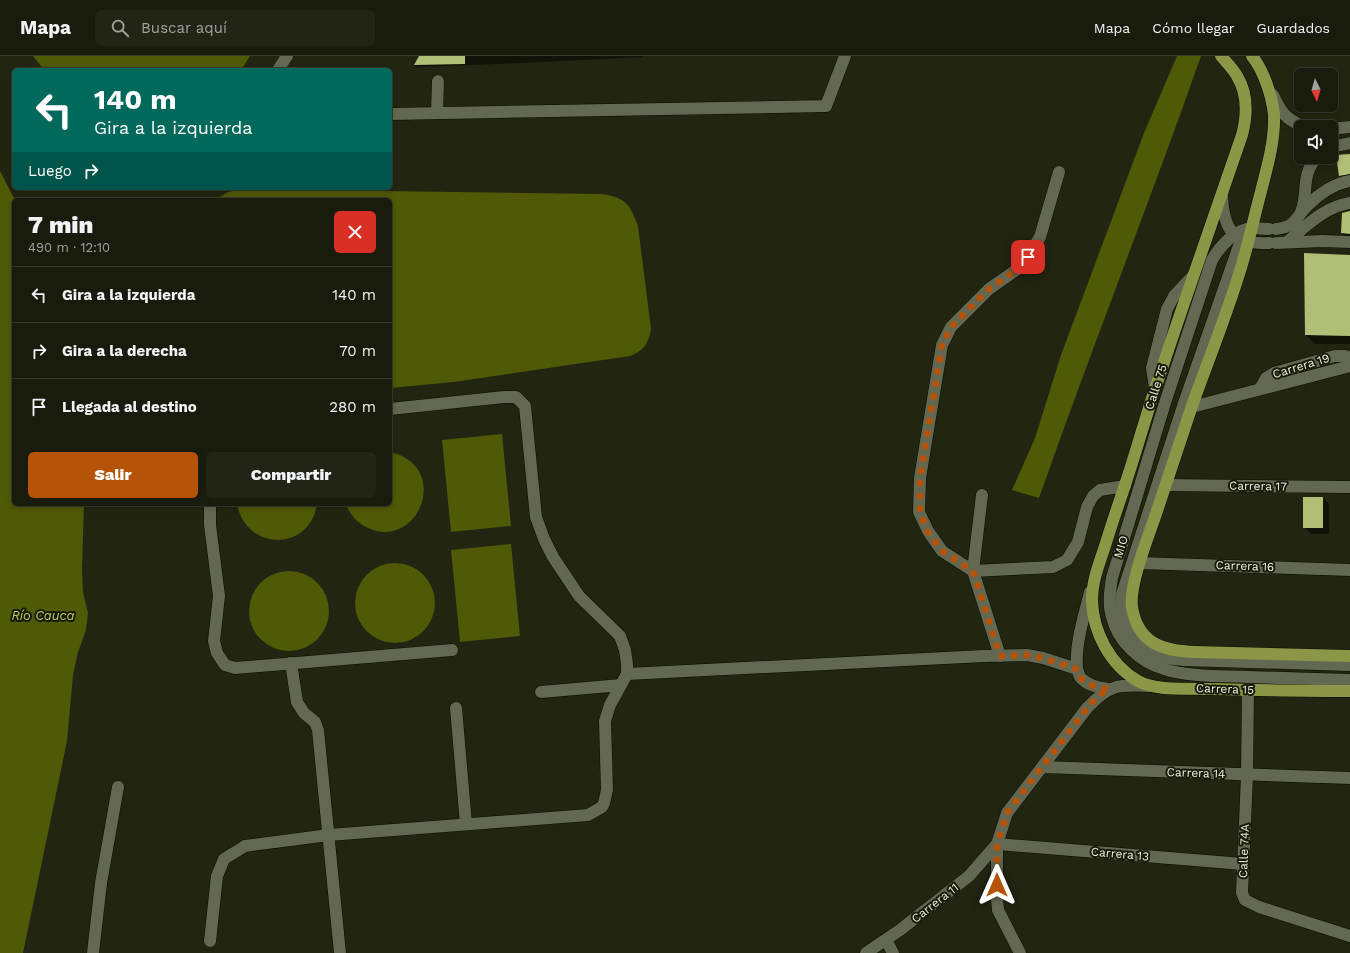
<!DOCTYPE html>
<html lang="es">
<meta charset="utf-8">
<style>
:root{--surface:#191c0d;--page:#222516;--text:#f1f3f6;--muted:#9fa19d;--line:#373a2e;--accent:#b45309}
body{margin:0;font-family:"Work Sans",sans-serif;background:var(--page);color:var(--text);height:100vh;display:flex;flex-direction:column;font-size:15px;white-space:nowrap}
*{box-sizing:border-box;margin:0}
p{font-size:13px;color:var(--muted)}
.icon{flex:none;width:22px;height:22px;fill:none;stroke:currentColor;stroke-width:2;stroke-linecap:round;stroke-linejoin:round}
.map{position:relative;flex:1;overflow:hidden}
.panel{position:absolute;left:12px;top:142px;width:380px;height:308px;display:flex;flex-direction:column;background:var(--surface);border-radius:6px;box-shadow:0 2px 6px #0003,0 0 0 1px var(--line)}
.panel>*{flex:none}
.banner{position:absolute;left:12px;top:12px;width:380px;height:122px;border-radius:6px;box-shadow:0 2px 6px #0003,0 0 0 1px var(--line);background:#00695c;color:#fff;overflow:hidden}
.needle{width:26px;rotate:175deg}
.controls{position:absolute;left:1294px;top:12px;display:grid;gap:8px}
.controls a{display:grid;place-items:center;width:44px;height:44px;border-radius:6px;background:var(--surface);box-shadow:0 2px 6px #0003,0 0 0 1px var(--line);font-size:20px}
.pin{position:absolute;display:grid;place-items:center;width:34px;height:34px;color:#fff;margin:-17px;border-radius:8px;box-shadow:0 2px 6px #0006}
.me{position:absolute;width:44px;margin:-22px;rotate:0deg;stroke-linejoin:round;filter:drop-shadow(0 0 3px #0008)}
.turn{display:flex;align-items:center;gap:14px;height:84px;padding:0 16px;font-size:18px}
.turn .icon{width:52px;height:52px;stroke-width:2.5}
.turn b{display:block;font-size:28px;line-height:34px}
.then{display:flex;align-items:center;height:38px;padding:0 16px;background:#0003;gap:8px;font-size:15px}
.round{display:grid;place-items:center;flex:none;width:42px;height:42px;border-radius:6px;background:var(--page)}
.head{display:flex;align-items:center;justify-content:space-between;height:68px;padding:0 16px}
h1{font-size:24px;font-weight:800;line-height:30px}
.cta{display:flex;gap:8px;margin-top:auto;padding:8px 16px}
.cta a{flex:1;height:46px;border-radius:6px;background:var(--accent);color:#fff;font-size:16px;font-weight:800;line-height:46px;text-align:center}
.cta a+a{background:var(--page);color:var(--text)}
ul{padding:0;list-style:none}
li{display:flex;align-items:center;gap:12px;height:56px;padding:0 16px;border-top:1px solid var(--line)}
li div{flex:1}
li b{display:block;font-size:15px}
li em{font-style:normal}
header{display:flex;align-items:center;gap:24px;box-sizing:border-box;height:56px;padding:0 20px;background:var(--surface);border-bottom:1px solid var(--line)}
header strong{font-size:19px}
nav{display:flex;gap:22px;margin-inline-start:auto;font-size:14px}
.search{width:280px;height:36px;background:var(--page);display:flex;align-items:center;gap:10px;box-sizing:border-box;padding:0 14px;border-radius:6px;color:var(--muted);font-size:15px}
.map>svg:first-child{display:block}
</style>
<header>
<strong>Mapa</strong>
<div class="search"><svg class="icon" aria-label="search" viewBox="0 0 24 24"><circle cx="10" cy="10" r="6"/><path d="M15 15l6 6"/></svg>Buscar aquí</div>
<nav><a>Mapa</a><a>Cómo llegar</a><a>Guardados</a></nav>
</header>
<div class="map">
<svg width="1350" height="897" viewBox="0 0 1350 897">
<rect width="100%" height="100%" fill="#212511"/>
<!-- water -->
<g fill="#4f5906">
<polygon points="33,0 250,0 241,14 44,14"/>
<path d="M1177,0H1201C1149,148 1091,294 1039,442L1012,434L1035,382L1061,299L1144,77Z"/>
<polygon points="0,115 15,144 14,144 14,448 84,448 82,513 83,536 88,557 86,574 78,596 73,619 67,685 23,897 0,897"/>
<path d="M244,133L602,138C626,142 630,148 638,170L651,273C648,289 644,294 630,300L454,326L390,332V144H215L228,136Z"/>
<polygon points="502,378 511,470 451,476 442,384"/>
<path d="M390,396C452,410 419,495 368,472C357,467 350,459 346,448H390Z"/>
<path d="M237,448H317C310,496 246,496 237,448Z"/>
<polygon points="511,488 520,580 460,586 451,494"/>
<circle cx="395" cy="547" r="40"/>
<circle cx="289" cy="555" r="40"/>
</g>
<!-- shadow -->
<g fill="#0007">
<polygon points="420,0 643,0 643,1 523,7 417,11 415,9"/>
<polygon points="1350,99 1350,128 1349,129 1340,120"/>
<polygon points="1350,157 1350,185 1342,177"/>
<polygon points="1305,198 1350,200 1350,288 1315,288 1306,279"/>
<polygon points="1323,442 1329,448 1329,478 1311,478 1304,471"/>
</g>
<!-- building -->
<g fill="#b1be75">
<polygon points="419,0 465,0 465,8 414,9"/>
<polygon points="1350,98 1350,118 1339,120 1336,99"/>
<polygon points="1350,155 1350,178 1341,177 1342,157"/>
<polygon points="1304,197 1350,199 1350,280 1305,279"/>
<rect x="1303" y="441" width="20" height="31"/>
</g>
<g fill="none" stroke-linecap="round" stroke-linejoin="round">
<!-- minor casing -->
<g stroke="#0b0e00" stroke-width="13">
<g id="minor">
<polyline points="278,14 287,0"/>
<path d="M1273,39C1281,57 1286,63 1304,71"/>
<polyline points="437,57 438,25"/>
<polyline points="390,58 826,50 845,0"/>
<polyline points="1331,73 1350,71"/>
<polyline points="1331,91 1350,87"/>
<polyline points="1059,116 1040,181 1022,210 989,233 951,271 942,289 920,422 919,456 928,475 942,495 973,515 1053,511 1067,504 1078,486 1087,451 1093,440 1100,434 1125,430"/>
<path d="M1222,138C1223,173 1233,189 1269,187"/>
<path d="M1301,156C1309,136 1300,120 1317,101"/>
<path d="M1269,173C1264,173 1258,172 1253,172C1235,173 1220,190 1212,204L1164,350L1112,522C1110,535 1108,549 1112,561C1118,586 1140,606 1164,613C1188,621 1223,620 1249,621C1283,622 1316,623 1350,624"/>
<path d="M1276,173C1296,171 1295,162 1307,150C1319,138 1333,128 1350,125"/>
<path d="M1241,184L1183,350L1122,538C1122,543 1120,549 1121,554C1123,574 1138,591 1156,599C1164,603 1175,603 1184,604L1350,609"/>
<path d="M1287,186C1306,170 1324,151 1350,147"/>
<polyline points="1276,187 1322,185 1350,186"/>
<polyline points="1155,332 1152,312 1167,253 1174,240 1193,220"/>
<polyline points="1260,333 1266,322 1274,317 1335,300 1344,300 1350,301"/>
<polyline points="1192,351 1350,310"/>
<polyline points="1166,429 1350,431"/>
<polyline points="982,439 973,515 1000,600"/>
<polyline points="210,448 210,469 219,540 214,585 217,597 225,609 235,612 452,594"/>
<polyline points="1140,507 1350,514"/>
<polyline points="291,607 297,646 304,657 315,666 318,674 340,897"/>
<path d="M1077,613C1075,587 1084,561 1090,536"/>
<path d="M627,618L984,600L1027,599L1043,602L1077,613C1078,615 1079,620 1081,622C1088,630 1100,632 1109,633"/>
<polyline points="1248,634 1247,719 1242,837 1245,844 1259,851 1350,880"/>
<polyline points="541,636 621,629"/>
<polyline points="456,652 466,768"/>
<polyline points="1043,711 1350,722"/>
<polyline points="997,788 1243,808"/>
<polyline points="886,884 893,897"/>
<polyline points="210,885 217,820 224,803 245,790 329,779 588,759 602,751 604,747 607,734 605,665 610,649 627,618 627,608 625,594 620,580 579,540 553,501 544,483 536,461 525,350 516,341 504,341 390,353"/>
<polyline points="93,897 101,827 118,731"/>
<polyline points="866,897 900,874 969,820 997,788"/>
<path d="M1020,897L998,854L997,843V788L1007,757L1087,652C1109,629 1118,628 1149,630"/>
</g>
</g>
<!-- major casing -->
<g stroke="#0b0e00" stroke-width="13">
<g id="major">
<path d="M1221,0C1226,6 1233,13 1237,20C1248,38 1247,60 1242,79C1213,162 1184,246 1156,330C1145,363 1136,396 1125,429C1118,450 1111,470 1105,490C1099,508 1092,525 1092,545C1093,576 1110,609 1138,625C1156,635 1185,632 1205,633C1254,634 1302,635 1350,635"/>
<path d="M1252,0C1264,15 1272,40 1274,59C1275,89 1265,118 1258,147C1252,170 1247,193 1240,215C1226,261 1208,305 1192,350C1180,385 1169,420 1157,455C1149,479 1129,528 1132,551C1138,588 1163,595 1196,596L1350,600"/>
</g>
</g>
<!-- minor -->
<use href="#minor" stroke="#636852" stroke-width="12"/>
<!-- major -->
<use href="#major" stroke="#8b9747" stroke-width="12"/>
</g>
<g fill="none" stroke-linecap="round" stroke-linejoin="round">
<!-- route -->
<path stroke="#b45309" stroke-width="7" stroke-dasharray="0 12.6" d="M997,829V788L1007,757L1087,652L1098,640L1109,633C1100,632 1088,630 1081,622C1079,620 1078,615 1077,613L1043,602L1027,599L1000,600L973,515L942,495L928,476L920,456V422L942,289L951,271L989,233L1022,210L1028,201"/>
</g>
<g text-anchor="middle" stroke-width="4" stroke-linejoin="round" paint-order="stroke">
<!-- street labels -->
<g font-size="12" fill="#eef0e4" stroke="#181b08">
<text transform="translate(1301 310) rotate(-17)" y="4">Carrera 19</text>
<text transform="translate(1156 331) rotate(-72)" y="4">Calle 75</text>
<text transform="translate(1258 430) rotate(1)" y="4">Carrera 17</text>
<text transform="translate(1121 491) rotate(-73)" y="4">MIO</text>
<text transform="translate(1245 510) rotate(2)" y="4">Carrera 16</text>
<text transform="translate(1225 633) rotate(2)" y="4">Carrera 15</text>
<text transform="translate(1196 717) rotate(2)" y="4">Carrera 14</text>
<text transform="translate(1244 795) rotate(-88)" y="4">Calle 74A</text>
<text transform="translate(1120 798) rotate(5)" y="4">Carrera 13</text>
<text transform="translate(935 847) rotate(-38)" y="4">Carrera 11</text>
</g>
<!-- water labels -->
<g font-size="13" font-style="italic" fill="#bccd68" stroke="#181b08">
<text x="43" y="564">Río Cauca</text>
</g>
</g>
</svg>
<div class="controls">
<a><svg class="needle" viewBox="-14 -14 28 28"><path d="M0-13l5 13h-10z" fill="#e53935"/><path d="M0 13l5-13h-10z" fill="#9fa19d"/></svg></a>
<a><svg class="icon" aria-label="sound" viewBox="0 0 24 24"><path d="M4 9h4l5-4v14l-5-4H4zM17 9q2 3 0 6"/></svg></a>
</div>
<div class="pin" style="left:1028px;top:201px;background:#d93025"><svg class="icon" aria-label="arrive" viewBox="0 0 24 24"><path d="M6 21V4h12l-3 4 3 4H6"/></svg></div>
<svg class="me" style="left:997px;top:829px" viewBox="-20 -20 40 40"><path d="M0-17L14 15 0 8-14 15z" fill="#b45309" stroke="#fff" stroke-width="4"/></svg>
<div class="banner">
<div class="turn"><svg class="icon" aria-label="left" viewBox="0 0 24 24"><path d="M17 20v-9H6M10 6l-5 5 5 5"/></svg><div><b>140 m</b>Gira a la izquierda</div></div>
<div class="then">Luego<svg class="icon" aria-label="right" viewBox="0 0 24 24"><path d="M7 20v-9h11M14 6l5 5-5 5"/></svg></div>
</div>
<section class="panel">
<div class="head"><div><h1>7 min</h1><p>490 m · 12:10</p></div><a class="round" style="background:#d93025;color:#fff"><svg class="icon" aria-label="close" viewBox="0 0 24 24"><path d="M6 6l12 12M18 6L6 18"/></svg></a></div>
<ul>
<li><svg class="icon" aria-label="left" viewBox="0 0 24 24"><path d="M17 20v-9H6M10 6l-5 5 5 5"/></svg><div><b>Gira a la izquierda</b></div><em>140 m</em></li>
<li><svg class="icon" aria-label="right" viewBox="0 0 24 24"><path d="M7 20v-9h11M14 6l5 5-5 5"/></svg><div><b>Gira a la derecha</b></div><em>70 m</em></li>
<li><svg class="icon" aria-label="arrive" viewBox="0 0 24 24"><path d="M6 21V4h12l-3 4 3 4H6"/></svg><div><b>Llegada al destino</b></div><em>280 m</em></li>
</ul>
<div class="cta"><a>Salir</a><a>Compartir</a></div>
</section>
</div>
